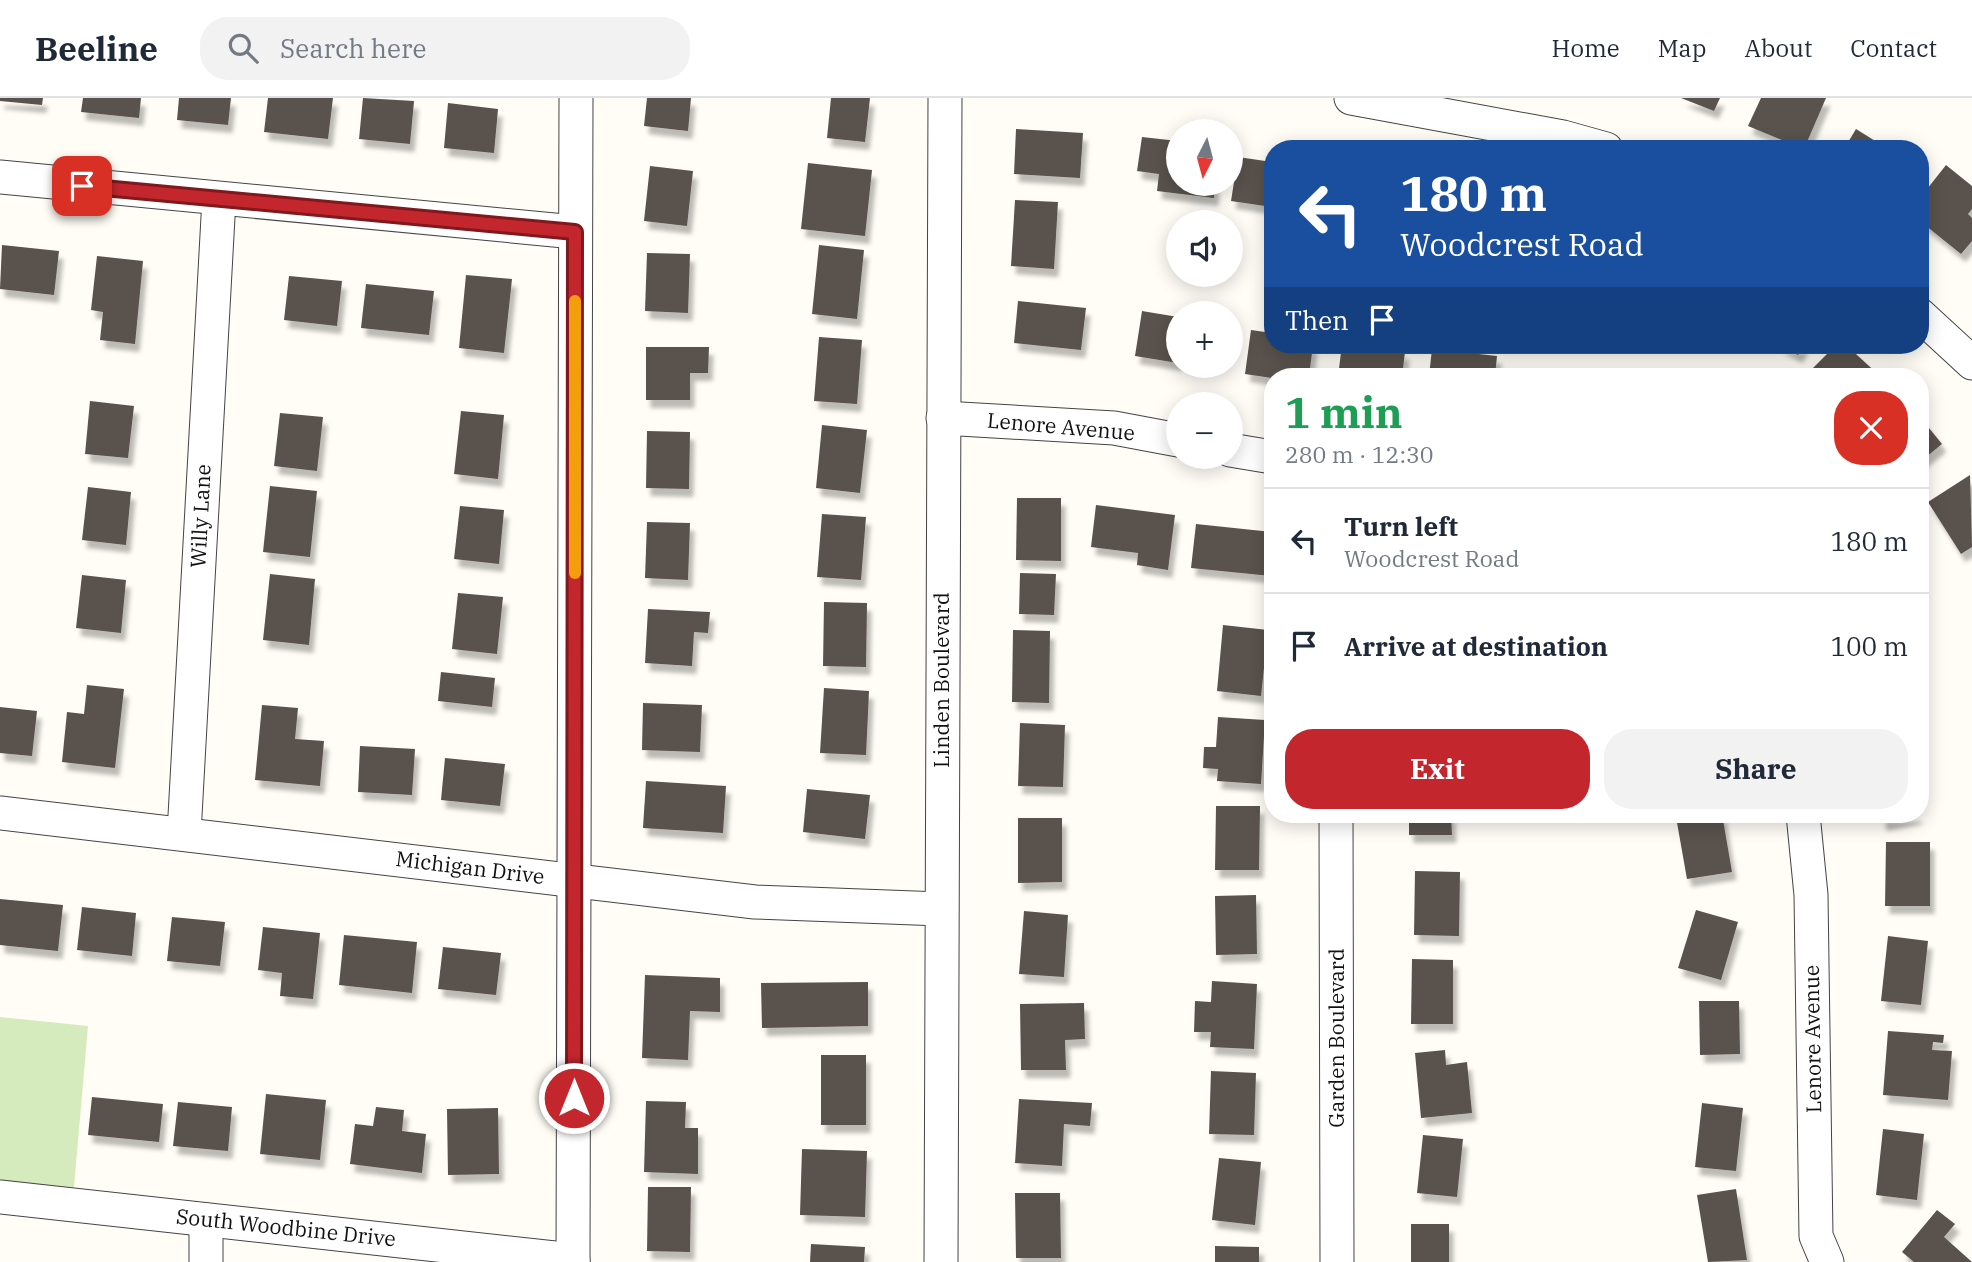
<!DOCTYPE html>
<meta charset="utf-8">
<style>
:root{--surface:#fff;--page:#f2f2f3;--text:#1f2937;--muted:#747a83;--line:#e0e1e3;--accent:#c4262e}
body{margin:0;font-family:"IBM Plex Serif",serif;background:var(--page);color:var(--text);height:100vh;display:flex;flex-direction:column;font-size:26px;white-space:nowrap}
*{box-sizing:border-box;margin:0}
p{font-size:23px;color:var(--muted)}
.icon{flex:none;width:38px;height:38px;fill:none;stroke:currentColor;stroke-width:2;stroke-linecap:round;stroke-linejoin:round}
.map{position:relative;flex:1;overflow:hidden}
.panel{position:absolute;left:1264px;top:270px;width:665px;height:455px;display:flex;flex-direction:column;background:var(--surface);border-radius:28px;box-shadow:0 4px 18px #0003}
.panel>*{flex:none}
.banner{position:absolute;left:1264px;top:42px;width:665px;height:214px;border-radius:28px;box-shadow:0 4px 18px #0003;background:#1a4fa0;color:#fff;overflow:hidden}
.needle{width:46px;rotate:186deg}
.controls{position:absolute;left:1166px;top:21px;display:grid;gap:14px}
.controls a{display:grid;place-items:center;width:77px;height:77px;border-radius:50%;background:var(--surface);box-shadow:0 4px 18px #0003;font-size:35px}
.pin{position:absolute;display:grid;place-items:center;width:60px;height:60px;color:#fff;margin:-30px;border-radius:14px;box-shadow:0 4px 10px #0006}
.me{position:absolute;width:77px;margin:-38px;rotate:0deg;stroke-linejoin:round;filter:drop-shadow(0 0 5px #0008)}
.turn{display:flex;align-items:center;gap:24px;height:147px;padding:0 21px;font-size:32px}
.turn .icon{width:91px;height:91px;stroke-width:2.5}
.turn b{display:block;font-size:49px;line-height:60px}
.then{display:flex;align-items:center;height:66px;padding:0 21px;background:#0003;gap:14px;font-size:26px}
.round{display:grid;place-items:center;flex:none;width:74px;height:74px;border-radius:28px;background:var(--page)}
.headline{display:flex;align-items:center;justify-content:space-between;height:119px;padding:0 21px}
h1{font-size:42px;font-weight:800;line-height:52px;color:#1e9e55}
.cta{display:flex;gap:14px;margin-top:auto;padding:14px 21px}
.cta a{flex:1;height:80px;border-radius:28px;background:var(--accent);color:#fff;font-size:28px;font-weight:800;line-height:80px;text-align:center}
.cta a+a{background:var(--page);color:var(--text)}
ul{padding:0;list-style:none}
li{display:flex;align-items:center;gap:21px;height:105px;padding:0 21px;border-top:2px solid var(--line)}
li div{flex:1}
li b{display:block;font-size:26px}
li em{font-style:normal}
header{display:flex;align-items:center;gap:42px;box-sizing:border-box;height:98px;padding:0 35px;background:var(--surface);border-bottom:2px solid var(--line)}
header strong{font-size:33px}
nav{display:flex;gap:38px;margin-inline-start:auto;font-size:24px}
.search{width:490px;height:63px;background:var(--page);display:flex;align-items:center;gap:18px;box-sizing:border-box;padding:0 24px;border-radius:28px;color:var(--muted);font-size:26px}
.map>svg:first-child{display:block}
</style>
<header>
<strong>Beeline</strong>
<div class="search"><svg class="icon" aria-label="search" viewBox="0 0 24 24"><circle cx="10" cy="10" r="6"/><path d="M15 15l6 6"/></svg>Search here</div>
<nav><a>Home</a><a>Map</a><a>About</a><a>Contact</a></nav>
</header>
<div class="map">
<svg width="1972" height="1164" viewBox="0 0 1972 1164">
<defs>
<filter id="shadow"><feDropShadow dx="4.5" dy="8" stdDeviation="2" flood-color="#0004"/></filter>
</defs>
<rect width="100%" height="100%" fill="#fffdf5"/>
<!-- green -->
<polygon fill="#d5ebbd" points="0,919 88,928 73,1100 0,1091"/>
<!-- building -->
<g fill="#5a524d" filter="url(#shadow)">
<polygon points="0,0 43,0 42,7 0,3"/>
<polygon points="83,0 141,0 139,20 81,14"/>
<polygon points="179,0 231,0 228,27 177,22"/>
<polygon points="268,0 333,0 328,41 264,34"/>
<polygon points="363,0 414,3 410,46 359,41"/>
<polygon points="647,0 691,0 688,33 644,28"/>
<polygon points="831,0 870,0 865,44 827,40"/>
<polygon points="1681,0 1720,0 1714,13"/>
<polygon points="1761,0 1826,0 1804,51 1748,28"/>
<polygon points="448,5 498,11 494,55 444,50"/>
<polygon points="1016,31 1083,35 1080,80 1014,76"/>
<polygon points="1856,31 1888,51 1844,51"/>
<polygon points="1142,39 1178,43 1178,86 1215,86 1214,100 1157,93 1159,76 1137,73"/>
<polygon points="1238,59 1272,64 1272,109 1231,103"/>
<polygon points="808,65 872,72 865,138 801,131"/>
<polygon points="1946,67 1972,88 1972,111 1968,116 1972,120 1972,143 1961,156 1920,123 1920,100"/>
<polygon points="650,68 693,73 687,128 644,123"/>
<polygon points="1015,102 1058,104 1054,171 1011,168"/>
<polygon points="2,147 59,153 54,197 0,191"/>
<polygon points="819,147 864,152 857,221 812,216"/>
<polygon points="647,155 690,156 688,215 645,213"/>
<polygon points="97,158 143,163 135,246 100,242 103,214 91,212"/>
<polygon points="466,177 512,181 504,255 459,250"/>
<polygon points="289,178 342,183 337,228 284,222"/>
<polygon points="366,186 434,193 429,237 361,230"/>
<polygon points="1018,203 1086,210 1081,252 1014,245"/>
<polygon points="1142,213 1178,219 1178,265 1135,258"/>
<polygon points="1251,232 1272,235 1272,247 1313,247 1309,278 1272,280 1245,276"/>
<polygon points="819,239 862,242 857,306 814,303"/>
<polygon points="1342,247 1405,254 1402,278 1338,278"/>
<polygon points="1779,247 1804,247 1798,257"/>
<polygon points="1836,247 1846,247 1880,278 1822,278 1813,270"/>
<polygon points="646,249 709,249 708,275 690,275 690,302 646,302"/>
<polygon points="1432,251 1497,258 1495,278 1429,278"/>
<polygon points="90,303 134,308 128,360 85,356"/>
<polygon points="461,313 504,317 498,381 454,376"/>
<polygon points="280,315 323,319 317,373 274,368"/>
<polygon points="1920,319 1942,346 1920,364"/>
<polygon points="822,327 867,332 860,395 816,390"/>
<polygon points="647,333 690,334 689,391 646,390"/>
<polygon points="1970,377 1972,449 1961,456 1928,404"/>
<polygon points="270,388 317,393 310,459 263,454"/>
<polygon points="88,389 131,394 126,447 82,442"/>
<polygon points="1017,400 1061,400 1061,463 1016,462"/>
<polygon points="1096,407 1175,417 1168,472 1137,467 1138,455 1091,449"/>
<polygon points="460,408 504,412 499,466 454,461"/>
<polygon points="822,416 866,419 861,482 817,479"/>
<polygon points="647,424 690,425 688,482 645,480"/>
<polygon points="1196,426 1272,434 1271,478 1191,470"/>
<polygon points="1020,475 1056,476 1054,517 1019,516"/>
<polygon points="270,476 315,481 309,547 263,542"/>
<polygon points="82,477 126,482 121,535 76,530"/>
<polygon points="458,495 503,499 497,556 452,551"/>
<polygon points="824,504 867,505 866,569 823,568"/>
<polygon points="648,511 710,514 708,535 694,534 692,568 645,565"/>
<polygon points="1223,527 1268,532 1261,598 1217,593"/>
<polygon points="1013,532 1050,533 1049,605 1012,604"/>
<polygon points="441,574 495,580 492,609 438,603"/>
<polygon points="87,587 124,591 115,670 62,664 67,614 84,616"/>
<polygon points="824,590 869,593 866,657 820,655"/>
<polygon points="643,605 702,607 700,654 642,652"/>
<polygon points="262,607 298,610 295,641 324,643 320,688 255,682"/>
<polygon points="0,609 37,613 32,658 0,655"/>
<polygon points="1218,619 1265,622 1261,686 1217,683 1218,671 1203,670 1204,649 1216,649"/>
<polygon points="1020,625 1065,627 1063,689 1018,688"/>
<polygon points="360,648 415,651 412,697 358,694"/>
<polygon points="445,660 505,666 500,708 441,702"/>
<polygon points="646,683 726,688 723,735 643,730"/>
<polygon points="807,691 870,697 865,741 803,734"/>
<polygon points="1216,708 1260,708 1259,772 1215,772"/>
<polygon points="1409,716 1451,716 1452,737 1409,737"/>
<polygon points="1697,716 1722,716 1732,774 1687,781 1676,719"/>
<polygon points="1881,716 1917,716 1918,718 1882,725"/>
<polygon points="1018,720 1062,720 1062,784 1018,785"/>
<polygon points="1886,744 1930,744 1930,808 1885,808"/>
<polygon points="1415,773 1460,774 1459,838 1414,837"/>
<polygon points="1256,797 1257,856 1216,857 1215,798"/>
<polygon points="0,801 63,807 58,853 0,847"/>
<polygon points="82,809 136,815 132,858 77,852"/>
<polygon points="1696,812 1738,824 1721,882 1678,870"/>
<polygon points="1024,813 1068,817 1064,879 1019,876"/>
<polygon points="172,819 225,824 220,868 167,863"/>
<polygon points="263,829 320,835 313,901 280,898 282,875 258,872"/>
<polygon points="344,837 417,844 412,895 339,887"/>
<polygon points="1888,838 1928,843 1921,907 1881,903"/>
<polygon points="443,849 501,855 496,897 438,891"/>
<polygon points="1412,861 1453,862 1453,926 1411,926"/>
<polygon points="645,877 720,880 720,914 690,913 688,962 642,960"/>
<polygon points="1212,883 1257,886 1254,951 1210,949 1211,934 1194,934 1195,903 1211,904"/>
<polygon points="868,884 868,928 762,930 761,885"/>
<polygon points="1699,903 1739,903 1740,956 1700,957"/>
<polygon points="1084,905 1085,941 1065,942 1066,972 1021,972 1020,906"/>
<polygon points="1888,933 1944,937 1943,945 1933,944 1932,952 1952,953 1948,1002 1883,997"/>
<polygon points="1445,952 1446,967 1467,964 1472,1015 1421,1020 1415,955"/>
<rect x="821" y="957" width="45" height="70"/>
<polygon points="1211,973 1256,975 1254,1037 1209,1036"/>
<polygon points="266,996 326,1002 320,1062 260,1056"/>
<polygon points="92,999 163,1006 159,1044 88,1037"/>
<polygon points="1019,1001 1092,1005 1090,1028 1064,1026 1062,1068 1015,1065"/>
<polygon points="646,1003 686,1004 685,1030 698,1030 698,1076 644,1074"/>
<polygon points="178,1004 232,1009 228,1053 173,1048"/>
<polygon points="1702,1005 1743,1010 1736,1073 1695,1069"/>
<polygon points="376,1009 404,1012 402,1033 426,1036 422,1075 350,1066 355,1026 373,1028"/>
<polygon points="498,1010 499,1076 448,1077 447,1011"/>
<polygon points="1883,1031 1924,1036 1917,1102 1876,1097"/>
<polygon points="1423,1037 1463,1041 1457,1099 1417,1095"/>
<polygon points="802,1051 867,1053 865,1119 800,1117"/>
<polygon points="1219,1060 1261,1064 1255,1127 1212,1122"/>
<polygon points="648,1089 691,1089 690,1154 647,1153"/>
<polygon points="1736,1091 1747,1162 1708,1164 1697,1097"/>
<polygon points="1015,1095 1060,1095 1061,1160 1016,1160"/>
<polygon points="1937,1112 1955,1126 1944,1139 1972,1164 1914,1164 1902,1154"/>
<rect x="1411" y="1126" width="38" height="38"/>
<polygon points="811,1146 865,1149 864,1164 810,1164"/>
<polygon points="1215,1148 1259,1149 1259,1164 1215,1164"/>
</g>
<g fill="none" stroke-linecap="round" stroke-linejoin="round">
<!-- minor casing -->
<g stroke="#444" stroke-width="35">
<g id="minor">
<polyline points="1351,0 1563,39 1606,51"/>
<polyline points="0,79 575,134"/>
<polyline points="1920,217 1972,265"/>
<polyline points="943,320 1114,330 1178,342"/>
<polyline points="1230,352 1272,359"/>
<polyline points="0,715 755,804 941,811"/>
<polyline points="1336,716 1337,1164"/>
<polyline points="1803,716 1811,797 1816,1138 1827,1164"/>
<polyline points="184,736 219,101"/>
<polyline points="0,1099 573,1162"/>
<polyline points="206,1164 206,1122"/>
<polyline points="573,1164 576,0"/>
<polyline points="941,1164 945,0"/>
</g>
</g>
<!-- minor -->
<use href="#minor" stroke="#fff" stroke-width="33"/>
</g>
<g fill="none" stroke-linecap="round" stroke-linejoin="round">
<!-- route casing -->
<g stroke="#7f191e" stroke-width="18">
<polyline id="route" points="82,88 575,134 574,1000"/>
</g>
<!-- route -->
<use href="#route" stroke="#c4262e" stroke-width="12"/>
<!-- slow -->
<polyline stroke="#f59e0b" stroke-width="12" points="575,203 575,475"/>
</g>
<g text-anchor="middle" stroke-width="7" stroke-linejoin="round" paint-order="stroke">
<!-- street labels -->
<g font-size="21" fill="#111" stroke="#fff">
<text transform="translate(1061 329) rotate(5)" y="7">Lenore Avenue</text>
<text transform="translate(201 418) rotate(-87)" y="7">Willy Lane</text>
<text transform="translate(942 582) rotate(-90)" y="7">Linden Boulevard</text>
<text transform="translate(470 770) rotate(7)" y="7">Michigan Drive</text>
<text transform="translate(1337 940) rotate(-90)" y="7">Garden Boulevard</text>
<text transform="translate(1813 941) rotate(-91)" y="7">Lenore Avenue</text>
<text transform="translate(286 1130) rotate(6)" y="7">South Woodbine Drive</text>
</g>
</g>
</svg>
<div class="controls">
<a><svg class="needle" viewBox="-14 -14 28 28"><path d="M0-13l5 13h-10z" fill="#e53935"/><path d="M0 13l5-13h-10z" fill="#747a83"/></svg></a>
<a><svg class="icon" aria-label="sound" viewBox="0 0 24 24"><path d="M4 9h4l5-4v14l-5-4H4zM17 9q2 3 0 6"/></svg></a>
<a>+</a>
<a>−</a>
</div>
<div class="pin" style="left:82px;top:88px;background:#d93025"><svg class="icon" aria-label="arrive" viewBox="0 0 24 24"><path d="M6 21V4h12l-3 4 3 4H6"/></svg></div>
<svg class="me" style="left:574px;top:1000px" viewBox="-20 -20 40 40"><circle r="17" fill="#c4262e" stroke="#fff" stroke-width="3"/><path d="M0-11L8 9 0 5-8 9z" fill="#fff"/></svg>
<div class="banner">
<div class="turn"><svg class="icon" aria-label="left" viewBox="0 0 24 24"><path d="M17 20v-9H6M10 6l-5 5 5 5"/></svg><div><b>180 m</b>Woodcrest Road</div></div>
<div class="then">Then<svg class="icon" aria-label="arrive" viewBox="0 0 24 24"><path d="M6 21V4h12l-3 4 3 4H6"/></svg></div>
</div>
<section class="panel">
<div class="headline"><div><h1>1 min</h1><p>280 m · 12:30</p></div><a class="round" style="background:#d93025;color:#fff"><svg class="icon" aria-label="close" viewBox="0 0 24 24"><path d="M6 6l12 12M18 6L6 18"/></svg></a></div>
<ul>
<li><svg class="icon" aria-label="left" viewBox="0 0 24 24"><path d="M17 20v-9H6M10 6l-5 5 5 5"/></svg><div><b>Turn left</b><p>Woodcrest Road</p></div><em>180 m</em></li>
<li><svg class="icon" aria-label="arrive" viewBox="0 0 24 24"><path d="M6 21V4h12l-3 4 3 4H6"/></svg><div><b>Arrive at destination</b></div><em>100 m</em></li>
</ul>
<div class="cta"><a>Exit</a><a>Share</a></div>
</section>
</div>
